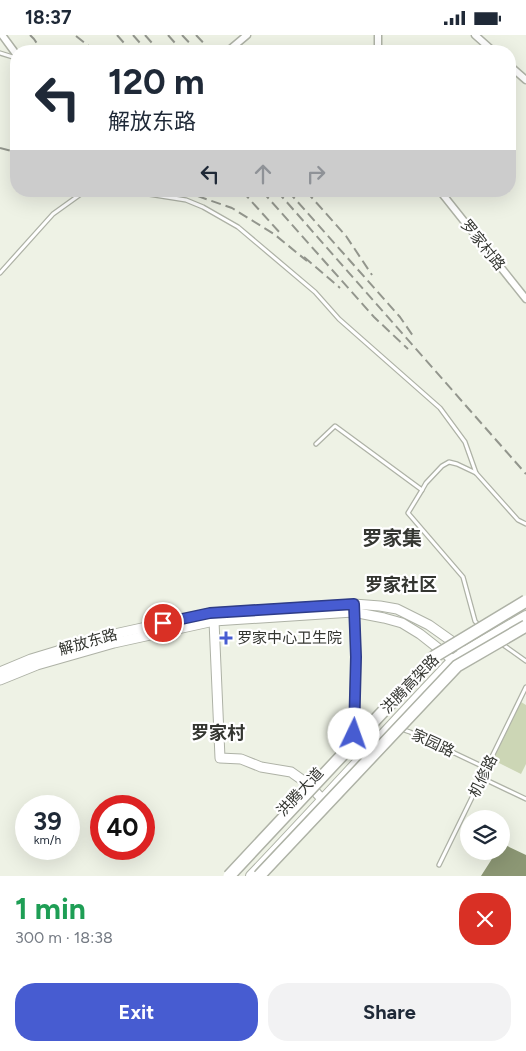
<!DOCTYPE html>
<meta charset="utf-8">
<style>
:root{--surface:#fff;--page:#f2f2f3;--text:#1f2937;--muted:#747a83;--accent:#475cd1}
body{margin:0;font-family:Figtree,"Noto Sans SC",sans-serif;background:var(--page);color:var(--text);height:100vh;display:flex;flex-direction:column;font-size:19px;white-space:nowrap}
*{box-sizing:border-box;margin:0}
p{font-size:16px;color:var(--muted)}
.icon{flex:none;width:28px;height:28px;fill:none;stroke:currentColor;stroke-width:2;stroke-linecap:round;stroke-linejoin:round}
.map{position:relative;height:841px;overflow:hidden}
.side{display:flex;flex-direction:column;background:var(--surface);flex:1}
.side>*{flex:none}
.hud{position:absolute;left:10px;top:10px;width:506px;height:152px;border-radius:20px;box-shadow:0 5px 20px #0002;background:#fff;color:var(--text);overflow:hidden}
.tools{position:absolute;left:460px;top:775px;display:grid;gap:10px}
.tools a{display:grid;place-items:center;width:50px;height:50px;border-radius:50%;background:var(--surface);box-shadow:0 5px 20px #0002;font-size:25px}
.speed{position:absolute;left:15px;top:760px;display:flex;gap:10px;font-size:25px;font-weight:700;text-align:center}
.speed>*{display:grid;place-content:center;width:65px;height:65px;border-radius:50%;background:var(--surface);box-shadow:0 5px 20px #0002;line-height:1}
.speed small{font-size:12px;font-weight:400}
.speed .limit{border:8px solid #d22;background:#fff;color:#111}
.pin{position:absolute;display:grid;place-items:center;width:42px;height:42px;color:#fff;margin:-21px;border:2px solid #fff;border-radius:50%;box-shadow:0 1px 5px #0007}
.me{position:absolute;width:55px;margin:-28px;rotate:3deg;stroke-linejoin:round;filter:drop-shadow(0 0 4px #0008)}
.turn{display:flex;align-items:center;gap:18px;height:105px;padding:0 15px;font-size:22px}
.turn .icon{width:65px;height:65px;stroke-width:2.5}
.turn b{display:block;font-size:35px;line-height:42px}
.lanes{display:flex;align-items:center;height:48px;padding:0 15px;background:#0003;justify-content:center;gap:25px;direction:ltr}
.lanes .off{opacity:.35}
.round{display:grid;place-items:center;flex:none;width:52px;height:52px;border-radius:20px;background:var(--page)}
.head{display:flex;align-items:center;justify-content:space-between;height:85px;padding:0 15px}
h1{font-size:30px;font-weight:700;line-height:38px;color:#1e9e55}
.primary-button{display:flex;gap:10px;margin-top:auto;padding:10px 15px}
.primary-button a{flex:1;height:58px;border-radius:20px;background:var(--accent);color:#fff;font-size:20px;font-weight:700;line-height:58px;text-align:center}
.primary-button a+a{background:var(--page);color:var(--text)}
.status{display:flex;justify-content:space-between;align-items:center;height:35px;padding:0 25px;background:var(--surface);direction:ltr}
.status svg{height:14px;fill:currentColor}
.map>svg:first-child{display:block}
</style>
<div class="status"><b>18:37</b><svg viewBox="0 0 49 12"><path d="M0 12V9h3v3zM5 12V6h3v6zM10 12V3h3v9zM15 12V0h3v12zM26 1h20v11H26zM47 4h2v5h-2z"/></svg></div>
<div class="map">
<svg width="526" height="841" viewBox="0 0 526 841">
<rect width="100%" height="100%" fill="#eef2e5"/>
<!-- green -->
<polygon fill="#ccd6b5" points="521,667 526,670 526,729 521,739 493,725"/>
<!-- water -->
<polygon fill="#8c9774" points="503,809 526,820 526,841 481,841 497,816 501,816 501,811"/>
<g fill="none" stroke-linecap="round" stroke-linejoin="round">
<!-- lane casing -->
<g stroke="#aeb2a6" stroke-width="5.5">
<g id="lane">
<polyline points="0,18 16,23"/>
<polyline points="129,156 186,165 203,172 238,192 315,257 339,284 440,373 465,407 476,438"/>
<polyline points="0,238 53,179 85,156"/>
<polyline points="316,409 335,391 422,455 408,478 463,542 475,586 480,592"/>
<polyline points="422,455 426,448 442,431 449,427 457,429 476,438 518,485 526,489"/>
<polyline points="502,609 526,626"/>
<polyline points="401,694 410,697 486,733"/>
<polyline points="482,743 526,764"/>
<polyline points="439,830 526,652"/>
</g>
</g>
<!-- street casing -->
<g stroke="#aeb2a6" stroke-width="9">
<g id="street">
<polyline points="2,0 16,19"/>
<polyline points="475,0 493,16"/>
<polyline points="228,16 247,0"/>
<polyline points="378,16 378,0"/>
<polyline points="510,31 526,45"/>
<polyline points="440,156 526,264"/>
</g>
</g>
<!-- secondary casing -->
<g stroke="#aeb2a6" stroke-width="11">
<g id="secondary">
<polyline points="354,572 356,622 354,699"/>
<polyline points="214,586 220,723 241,724 261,732 291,737 308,749 323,765"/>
<polyline points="0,637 31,624 110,600 210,578 354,569 380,571 397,574 429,590 460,612"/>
<polyline points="0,645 37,630 114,608 214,586 353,577 384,583 402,588 420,599 453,625"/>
</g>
</g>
<!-- primary casing -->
<g stroke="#aeb2a6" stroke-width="12">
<path id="primary" d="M251,841C319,770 385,696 453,625L466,616L526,581"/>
</g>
<!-- lane -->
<use href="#lane" stroke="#fff" stroke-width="3"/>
<!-- street -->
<use href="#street" stroke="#fff" stroke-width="6"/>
<!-- secondary -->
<use href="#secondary" stroke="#fff" stroke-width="9"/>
<!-- primary -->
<use href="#primary" stroke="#fff" stroke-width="10"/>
<!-- rail -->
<g stroke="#93968d" stroke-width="2" stroke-dasharray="10 5" stroke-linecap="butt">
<polyline points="30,0 34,4 42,16"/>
<polyline points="117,0 131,16"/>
<polyline points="133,0 147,16"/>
<polyline points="145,0 159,16"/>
<polyline points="168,0 182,16"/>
<polyline points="182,0 197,16"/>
<polyline points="196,0 211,16"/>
<polyline points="76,1 95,16"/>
<polyline points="0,113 16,117"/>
<polyline points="183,156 232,173 274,199 307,226"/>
<polyline points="242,156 281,199"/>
<polyline points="262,156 374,282 408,314"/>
<polyline points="277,156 526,439"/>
<polyline points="288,156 400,282 413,301"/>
<polyline points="306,156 346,201 372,240"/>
<polyline points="304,222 340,253"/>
</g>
<!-- highway-bridge casing -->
<g stroke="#aeb2a6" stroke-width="14" stroke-linecap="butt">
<g id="highway-bridge">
<polyline points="229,841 435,621 526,566"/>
<polyline points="259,841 457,631 526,591"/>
</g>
</g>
<!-- highway-bridge -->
<use href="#highway-bridge" stroke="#fff" stroke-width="11"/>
</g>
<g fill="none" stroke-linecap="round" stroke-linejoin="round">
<!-- route casing -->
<g stroke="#2e3c88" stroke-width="12">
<polyline id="route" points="163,588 210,578 354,569 356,622 354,699"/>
</g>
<!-- route -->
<use href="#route" stroke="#475cd1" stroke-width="9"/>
</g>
<!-- markers -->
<path fill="#475cd1" stroke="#fff" stroke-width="2" d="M223.5 595.5h5v5h5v5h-5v5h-5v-5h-5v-5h5z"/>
<g text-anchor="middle" stroke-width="4.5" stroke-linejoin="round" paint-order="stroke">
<!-- street labels -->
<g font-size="15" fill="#343631" stroke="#fff">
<text transform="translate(483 210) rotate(51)" y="5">罗家村路</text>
<text transform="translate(88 607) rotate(-16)" y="5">解放东路</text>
<text transform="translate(410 649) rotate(-46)" y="5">洪腾高架路</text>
<text transform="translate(433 708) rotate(25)" y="5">家园路</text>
<text transform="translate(483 741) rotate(-64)" y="5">机修路</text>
<text transform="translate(300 757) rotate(-47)" y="5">洪腾大道</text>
</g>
<!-- poi labels -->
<g font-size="15" fill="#343631" stroke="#fff" text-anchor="start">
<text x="237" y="608">罗家中心卫生院</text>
</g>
<!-- quarter labels -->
<g font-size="18" font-weight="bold" fill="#343631" stroke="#fff">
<text x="401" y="556">罗家社区</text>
<text x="218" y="704">罗家村</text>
</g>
<!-- district labels -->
<g font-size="20" font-weight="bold" fill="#343631" stroke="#fff">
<text x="392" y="510">罗家集</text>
</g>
</g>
</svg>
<div class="tools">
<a><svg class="icon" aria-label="layers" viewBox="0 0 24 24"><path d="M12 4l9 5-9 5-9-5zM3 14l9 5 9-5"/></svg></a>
</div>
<div class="speed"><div>39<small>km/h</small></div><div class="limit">40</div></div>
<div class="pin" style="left:163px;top:588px;background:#d93025"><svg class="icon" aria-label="arrive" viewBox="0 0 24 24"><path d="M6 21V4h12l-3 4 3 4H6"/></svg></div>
<svg class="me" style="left:354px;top:699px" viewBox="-20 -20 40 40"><circle r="19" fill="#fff"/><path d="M0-13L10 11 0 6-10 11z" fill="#475cd1"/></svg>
<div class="hud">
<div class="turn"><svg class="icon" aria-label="left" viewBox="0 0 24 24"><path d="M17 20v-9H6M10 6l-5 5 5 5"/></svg><div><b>120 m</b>解放东路</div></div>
<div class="lanes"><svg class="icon" aria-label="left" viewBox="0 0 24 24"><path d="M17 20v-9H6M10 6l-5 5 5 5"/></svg><svg class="icon off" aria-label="ahead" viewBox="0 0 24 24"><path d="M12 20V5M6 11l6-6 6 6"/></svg><svg class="icon off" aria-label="right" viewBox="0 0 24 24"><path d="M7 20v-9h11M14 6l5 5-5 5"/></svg></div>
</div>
</div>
<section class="side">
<div class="head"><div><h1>1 min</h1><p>300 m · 18:38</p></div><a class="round" style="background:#d93025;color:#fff"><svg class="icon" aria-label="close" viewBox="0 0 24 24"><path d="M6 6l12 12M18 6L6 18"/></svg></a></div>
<div class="primary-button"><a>Exit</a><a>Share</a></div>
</section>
